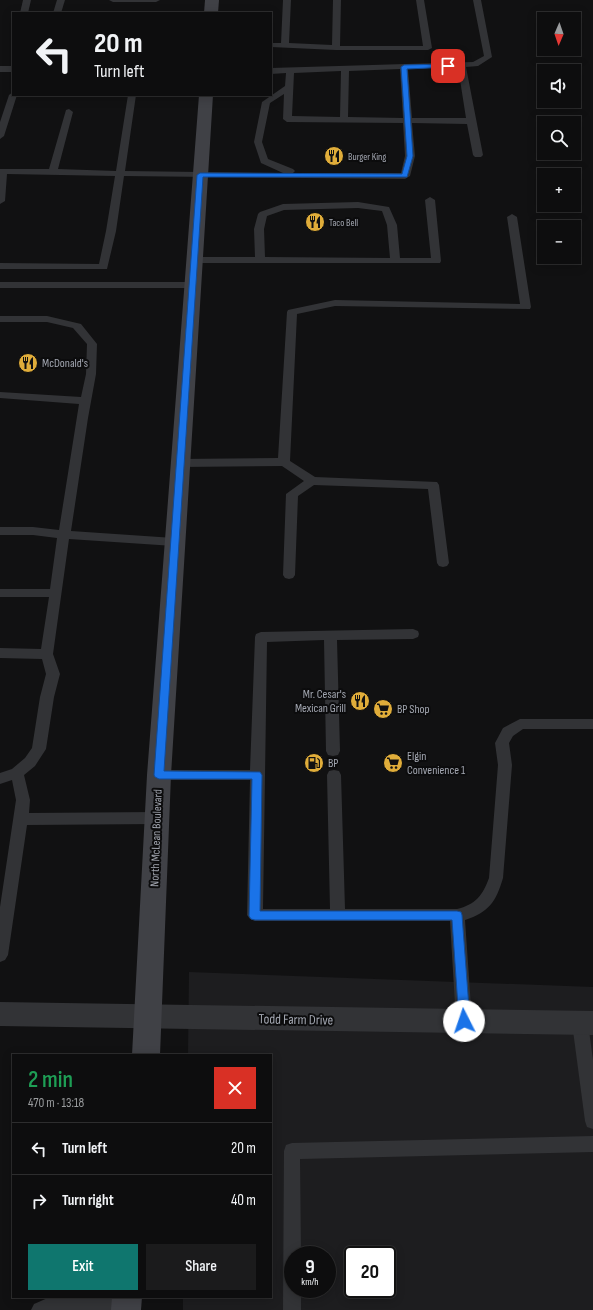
<!DOCTYPE html>
<meta charset="utf-8">
<style>
:root{--surface:#0d0d0e;--page:#1b1b1c;--text:#f1f3f6;--muted:#9a9c9e;--line:#2d2d2e;--accent:#0f766e}
body{margin:0;font-family:"Sofia Sans Condensed",sans-serif;background:var(--page);color:var(--text);height:100vh;display:flex;flex-direction:column;font-size:15px;white-space:nowrap}
*{box-sizing:border-box;margin:0}
p{font-size:13px;color:var(--muted)}
.icon{flex:none;width:22px;height:22px;fill:none;stroke:currentColor;stroke-width:2;stroke-linecap:round;stroke-linejoin:round}
.map{position:relative;flex:1;overflow:hidden}
.details{position:absolute;left:12px;top:1054px;width:260px;height:244px;display:flex;flex-direction:column;background:var(--surface);border-radius:0px;box-shadow:0 2px 10px #0003,0 0 0 1px var(--line)}
.details>*{flex:none}
.top-card{position:absolute;left:12px;top:12px;width:260px;height:84px;border-radius:0px;box-shadow:0 2px 10px #0003,0 0 0 1px var(--line);background:#0d0d0e;color:var(--text);overflow:hidden}
.needle{width:26px;rotate:182deg}
.fabs{position:absolute;left:537px;top:12px;display:grid;gap:8px}
.fabs a{display:grid;place-items:center;width:44px;height:44px;border-radius:0px;background:var(--surface);box-shadow:0 2px 10px #0003,0 0 0 1px var(--line);font-size:20px}
.speed{position:absolute;left:284px;top:1246px;display:flex;gap:8px;font-size:20px;font-weight:700;text-align:center}
.speed>*{display:grid;place-content:center;width:52px;height:52px;border-radius:50%;background:var(--surface);box-shadow:0 2px 10px #0003,0 0 0 1px var(--line);line-height:1}
.speed small{font-size:10px;font-weight:400}
.speed .limit{border:2px solid #111;border-radius:6px;background:#fff;color:#111}
.pin{position:absolute;display:grid;place-items:center;width:34px;height:34px;color:#fff;margin:-17px;border-radius:8px;box-shadow:0 2px 6px #0006}
.me{position:absolute;width:44px;margin:-22px;rotate:356deg;stroke-linejoin:round;filter:drop-shadow(0 0 3px #0008)}
.turn{display:flex;align-items:center;gap:14px;height:84px;padding:0 16px;font-size:18px}
.turn .icon{width:52px;height:52px;stroke-width:2.5}
.turn b{display:block;font-size:28px;line-height:34px}
.round{display:grid;place-items:center;flex:none;width:42px;height:42px;border-radius:0px;background:var(--page)}
.headline{display:flex;align-items:center;justify-content:space-between;height:68px;padding:0 16px}
h1{font-size:24px;font-weight:600;line-height:30px;color:#1e9e55}
.action{display:flex;gap:8px;margin-top:auto;padding:8px 16px}
.action a{flex:1;height:46px;border-radius:0px;background:var(--accent);color:#fff;font-size:16px;font-weight:600;line-height:46px;text-align:center}
.action a+a{background:var(--page);color:var(--text)}
ul{padding:0;list-style:none}
li{display:flex;align-items:center;gap:12px;height:52px;padding:0 16px;border-top:1px solid var(--line)}
li div{flex:1}
li b{display:block;font-size:15px}
li em{font-style:normal}
.map>svg:first-child{display:block}
</style>
<div class="map">
<svg width="593" height="1310" viewBox="0 0 593 1310">
<rect width="100%" height="100%" fill="#111112"/>
<!-- built -->
<path fill="#1d1d1f" fill-rule="evenodd" d="M189,972L593,987V1310H183V1297H271V1055H188ZM293,1255H327V1289H293ZM353,1255H387V1289H353Z"/>
<g fill="none" stroke-linecap="round" stroke-linejoin="round">
<!-- service -->
<g fill="#323336" fill-rule="evenodd">
<polygon points="23,0 31,0 28,13 20,13"/>
<polygon points="57,0 65,0 61,13 53,13"/>
<polygon points="109,0 160,0 156,2 113,2"/>
<polygon points="283,0 291,0 289,43 332,45 333,0 341,0 340,46 423,46 416,0 424,0 432,48 428,50 336,50 271,47 271,43 281,43"/>
<path d="M473,0H481L492,57L478,66L466,67L483,155L481,157H475L473,155L467,124L412,123L415,156L410,176L405,179L124,176L116,231L107,269H0V263L99,264L106,231L115,176L7,174L5,201L0,204V169H49L66,110L69,109L73,112L58,169L116,171L128,95H136L125,171L283,173L261,163L254,142L262,102L285,86L286,73L271,74V68L473,62L484,56ZM458,67L466,118H412L408,69ZM400,69L403,118L348,117L349,71ZM341,71L340,117L292,116L294,73ZM284,94L283,119L287,122L403,123L405,156L401,173H293L295,171L293,169L268,159L262,142L270,103Z"/>
<rect x="0" y="66" width="13" height="6"/>
<polygon points="13,92 13,95 17,95 4,136 0,139 0,122 9,95"/>
<path d="M430,197L435,200L441,261L440,263H195L190,260L195,257H255L254,229L258,214L260,212L283,204L358,202L389,207L397,225L400,258H431L425,200ZM358,208L382,211L387,225L390,258L265,257L264,229L267,216L284,210Z"/>
<polygon points="512,214 517,217 531,307 530,309 335,306 297,314 290,461 315,477 437,482 439,485 449,563 447,566 443,567 439,566 437,563 428,489 314,485 298,496 295,575 293,578 289,579 285,578 283,575 286,494 304,481 282,466 179,467 175,466 173,463 175,460 179,459 278,458 287,312 288,310 335,300 520,304 507,217"/>
<polygon points="0,282 192,282 197,285 192,288 0,288"/>
<polygon points="0,316 47,316 81,324 97,344 96,374 88,418 71,531 174,538 178,539 180,542 178,545 174,546 69,539 53,654 60,674 54,697 46,749 35,766 24,775 30,800 29,813 157,812 162,814 164,818 162,822 157,824 27,825 8,955 5,960 0,962 0,907 16,800 12,780 0,784 0,773 12,769 25,758 32,748 40,697 46,674 42,659 0,658 0,648 41,649 49,597 0,597 0,589 50,589 57,538 33,535 0,535 0,527 33,527 59,530 79,404 0,398 0,392 81,397 86,374 87,344 73,328 47,322 0,322"/>
<path d="M413,629L418,631L419,634L418,637L413,639L337,640L340,751L338,755L333,756L328,755L326,751L324,640L267,642L263,909H330L327,775L329,771L334,770L339,771L341,775L345,909H457C475,905 483,895 489,878L498,765L495,743L503,728L520,719H593V729H523L513,736L509,743L512,765L503,878C496,902 489,912 465,920L472,1021L470,1026L464,1028L458,1026L456,1021L450,921H255L250,919L247,915L250,780H159L154,779L152,775L154,771L159,770H250L255,637L256,634L261,632Z"/>
<polygon points="580,1016 586,1018 588,1023 593,1060 593,1129 587,1127 585,1121 572,1023 574,1018"/>
<polygon points="593,1136 593,1152 300,1159 301,1255 293,1255 293,1289 301,1289 301,1310 283,1310 284,1151 286,1145 292,1143"/>
<polygon points="50,1297 129,1297 132,1299 135,1305 133,1310 31,1310 34,1304"/>
</g>
<!-- minor -->
<polygon fill="#323336" fill-rule="evenodd" points="0,1002 593,1011 593,1035 0,1026"/>
<!-- secondary -->
<g fill="#404146" fill-rule="evenodd">
<polygon points="205,0 219,0 218,13 204,13"/>
<polygon points="199,95 213,95 171,775 160,1055 132,1055 147,775"/>
<polygon points="112,1297 142,1297 141,1310 111,1310"/>
</g>
</g>
<!-- route -->
<polygon fill="#1a73e8" stroke="#114b97" points="448,64 450,64 450,67 407,69 413,156 407,177 203,177 164,771 260,772 262,775 260,911 457,911 461,912 462,915 470,1021 468,1025 464,1026 460,1025 459,1021 452,920 255,920 251,919 249,916 252,779 159,779 155,777 154,775 197,175 200,173 402,174 407,156 401,67 404,65"/>
<!-- icons -->
<defs>
<g id="restaurant-disc" transform="scale(1)"><circle r="9.5" fill="#e0ad3a" stroke="#0c0c0d"/><path d="M-5-6h1v4h1v-4h1v4h1v-4h1v5L-1.5 .5V6h-2V.5L-5-1ZM5-6V6H3V1.5H1.5Q1.5-4 5-6Z" fill="#111"/></g>
<g id="supermarket-disc" transform="scale(1)"><circle r="9.5" fill="#e0ad3a" stroke="#0c0c0d"/><path d="M-6-5.5h2.5l.6 2H6L4.5 2H-2.5L-4.4-4H-6ZM-1.5 3.2a1.3 1.3 0 1 0 .1 0ZM3 3.2a1.3 1.3 0 1 0 .1 0Z" fill="#111"/></g>
<g id="fuel-disc" transform="scale(1)"><circle r="9.5" fill="#e0ad3a" stroke="#0c0c0d"/><path d="M-5.5-6h7V0h2V4h1.3V-2.5L3-4.5l.8-.8L6-3V5H2.5V1h-1V6h-7ZM-4.2-4.7v3.2H.2V-4.7Z" fill="#111"/></g>
</defs>
<g fill-rule="evenodd">
<use href="#restaurant-disc" x="334" y="156"/>
<use href="#restaurant-disc" x="315" y="222"/>
<use href="#restaurant-disc" x="28" y="363"/>
<use href="#restaurant-disc" x="360" y="701"/>
<use href="#supermarket-disc" x="383" y="709"/>
<use href="#fuel-disc" x="314" y="763"/>
<use href="#supermarket-disc" x="393" y="763"/>
</g>
<g text-anchor="middle" stroke-width="4" stroke-linejoin="round" paint-order="stroke">
<!-- far-poi labels -->
<g font-size="10" fill="#a3a7b1" stroke="#0c0c0d" text-anchor="start">
<text x="348" y="160">Burger King</text>
<text x="329" y="226">Taco Bell</text>
</g>
<!-- poi labels -->
<g font-size="12" fill="#a3a7b1" stroke="#0c0c0d" text-anchor="start">
<text x="42" y="367">McDonald's</text>
<text x="346" y="698" text-anchor="end">Mr. Cesar's<tspan x="346" dy="14">Mexican Grill</tspan></text>
<text x="397" y="713">BP Shop</text>
<text x="407" y="760">Elgin<tspan x="407" dy="14">Convenience 1</tspan></text>
<text x="328" y="767">BP</text>
</g>
<!-- street labels -->
<g font-size="12" fill="#a3a7b1" stroke="#0c0c0d">
<text transform="translate(156 838) rotate(-88)" y="4">North McLean Boulevard</text>
</g>
<!-- near-street labels -->
<g font-size="14" fill="#a3a7b1" stroke="#0c0c0d">
<text transform="translate(296 1019) rotate(1)" y="5">Todd Farm Drive</text>
</g>
</g>
</svg>
<div class="fabs">
<a><svg class="needle" viewBox="-14 -14 28 28"><path d="M0-13l5 13h-10z" fill="#e53935"/><path d="M0 13l5-13h-10z" fill="#9a9c9e"/></svg></a>
<a><svg class="icon" aria-label="sound" viewBox="0 0 24 24"><path d="M4 9h4l5-4v14l-5-4H4zM17 9q2 3 0 6"/></svg></a>
<a><svg class="icon" aria-label="search" viewBox="0 0 24 24"><circle cx="10" cy="10" r="6"/><path d="M15 15l6 6"/></svg></a>
<a>+</a>
<a>−</a>
</div>
<div class="speed"><div>9<small>km/h</small></div><div class="limit">20</div></div>
<div class="pin" style="left:448px;top:66px;background:#d93025"><svg class="icon" aria-label="arrive" viewBox="0 0 24 24"><path d="M6 21V4h12l-3 4 3 4H6"/></svg></div>
<svg class="me" style="left:464px;top:1021px" viewBox="-20 -20 40 40"><circle r="19" fill="#fff"/><path d="M0-13L10 11 0 6-10 11z" fill="#1a73e8"/></svg>
<div class="top-card">
<div class="turn"><svg class="icon" aria-label="left" viewBox="0 0 24 24"><path d="M17 20v-9H6M10 6l-5 5 5 5"/></svg><div><b>20 m</b>Turn left</div></div>
</div>
<section class="details">
<div class="headline"><div><h1>2 min</h1><p>470 m · 13:18</p></div><a class="round" style="background:#d93025;color:#fff"><svg class="icon" aria-label="close" viewBox="0 0 24 24"><path d="M6 6l12 12M18 6L6 18"/></svg></a></div>
<ul>
<li><svg class="icon" aria-label="left" viewBox="0 0 24 24"><path d="M17 20v-9H6M10 6l-5 5 5 5"/></svg><div><b>Turn left</b></div><em>20 m</em></li>
<li><svg class="icon" aria-label="right" viewBox="0 0 24 24"><path d="M7 20v-9h11M14 6l5 5-5 5"/></svg><div><b>Turn right</b></div><em>40 m</em></li>
</ul>
<div class="action"><a>Exit</a><a>Share</a></div>
</section>
</div>
